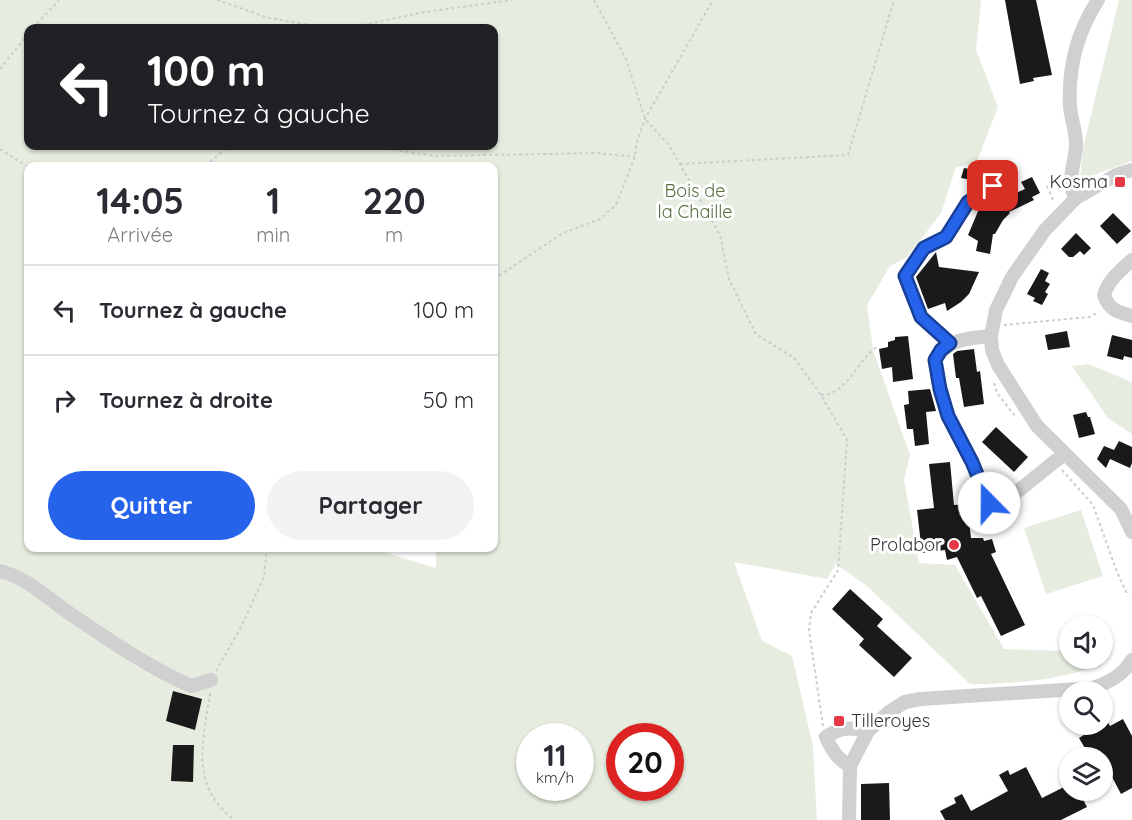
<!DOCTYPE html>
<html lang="fr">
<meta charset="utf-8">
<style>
:root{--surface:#fff;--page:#f2f2f3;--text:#2b2b33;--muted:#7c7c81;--line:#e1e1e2;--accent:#2563eb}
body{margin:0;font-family:Quicksand,sans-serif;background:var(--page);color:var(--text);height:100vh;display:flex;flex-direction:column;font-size:22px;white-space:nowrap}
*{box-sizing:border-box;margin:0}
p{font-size:20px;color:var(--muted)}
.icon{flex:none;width:33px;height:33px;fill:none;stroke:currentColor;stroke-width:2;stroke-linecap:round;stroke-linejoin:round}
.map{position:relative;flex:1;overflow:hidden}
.drawer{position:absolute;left:24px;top:162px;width:474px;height:390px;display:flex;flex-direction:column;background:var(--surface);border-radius:12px;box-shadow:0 2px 4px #0004}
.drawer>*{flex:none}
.banner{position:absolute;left:24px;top:24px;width:474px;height:126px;border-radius:12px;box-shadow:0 2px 4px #0004;background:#202124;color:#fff;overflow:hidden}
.tools{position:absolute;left:1059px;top:615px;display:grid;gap:12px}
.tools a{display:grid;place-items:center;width:54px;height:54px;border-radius:50%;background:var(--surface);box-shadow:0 2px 4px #0004;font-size:30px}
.speed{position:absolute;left:516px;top:723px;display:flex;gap:12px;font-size:30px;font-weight:700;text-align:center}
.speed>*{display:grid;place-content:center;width:78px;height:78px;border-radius:50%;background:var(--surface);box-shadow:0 2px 4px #0004;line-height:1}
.speed small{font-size:15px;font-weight:400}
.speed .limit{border:9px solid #d22;background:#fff;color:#111}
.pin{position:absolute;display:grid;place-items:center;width:51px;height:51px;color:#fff;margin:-26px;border-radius:12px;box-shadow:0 3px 9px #0006}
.me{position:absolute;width:66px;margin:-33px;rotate:338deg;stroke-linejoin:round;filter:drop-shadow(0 0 4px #0008)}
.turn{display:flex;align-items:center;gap:21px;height:126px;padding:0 24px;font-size:27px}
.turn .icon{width:78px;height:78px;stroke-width:2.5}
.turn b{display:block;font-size:42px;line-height:51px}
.eta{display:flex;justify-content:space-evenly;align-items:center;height:102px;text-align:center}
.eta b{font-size:36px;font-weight:800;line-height:42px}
.cta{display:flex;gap:12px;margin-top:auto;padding:12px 24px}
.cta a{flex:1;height:69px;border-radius:36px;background:var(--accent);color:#fff;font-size:24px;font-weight:800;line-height:69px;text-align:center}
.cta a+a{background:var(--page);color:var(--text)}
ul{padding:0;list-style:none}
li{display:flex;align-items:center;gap:18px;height:90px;padding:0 24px;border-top:2px solid var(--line)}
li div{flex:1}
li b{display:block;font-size:22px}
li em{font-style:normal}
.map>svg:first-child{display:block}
</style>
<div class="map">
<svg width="1132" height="820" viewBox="0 0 1132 820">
<rect width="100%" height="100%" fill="#fff"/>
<!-- green -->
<g fill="#e6ecdf" fill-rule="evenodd">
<path d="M0,0H981L976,50L998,107L976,164L956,167L941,213L907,257L890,266L867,305L873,350L910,455L904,480L919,563L955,565L1004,649L1067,651L1069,652L1070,658L1085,659L1102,665C1057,680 1016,684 970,684L867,586L836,564L827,579L734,562L762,641L792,656L813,746L817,820H0ZM28,28H494V146H28ZM28,166H494V548H436V568L370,548H28ZM530,736H580V788H530ZM620,736H670V788H620Z"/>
<polygon points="1119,0 1132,0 1132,161 1080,180 1083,148"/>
<polygon points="1088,364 1132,382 1132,434 1108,418 1072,366"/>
<polygon points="1081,510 1103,576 1046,594 1024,528"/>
</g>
<!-- building -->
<g fill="#1a1a1a">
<polygon points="1005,0 1036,0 1052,75 1033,78 1034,81 1020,84"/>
<polygon points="964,168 985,172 988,179 978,185 977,181 961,178"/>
<polygon points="1032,177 1040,193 1032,197 1034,200 1009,212 1010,213 1003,220 995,234 993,234 990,254 976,251 978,241 968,235 979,209 990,199 1000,193 1003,199 1025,189 1021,182"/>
<polygon points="1113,213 1131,231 1117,244 1100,226"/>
<polygon points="1076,233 1091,248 1084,255 1080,251 1073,257 1069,257 1061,249"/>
<polygon points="936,252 939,267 979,272 969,294 961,302 947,311 945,303 928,309 916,277"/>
<polygon points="1041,269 1049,273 1045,281 1050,284 1045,292 1048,294 1042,305 1033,301 1035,298 1027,294"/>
<polygon points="1067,331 1070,347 1048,350 1045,335"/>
<polygon points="1112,335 1132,340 1132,358 1124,356 1123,360 1107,356"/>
<polygon points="908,336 913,379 893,382 892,367 882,369 879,349 888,347 888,342 895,340 895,337"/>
<polygon points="974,349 977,372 980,371 984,404 964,407 959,378 956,378 953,354 957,351"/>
<polygon points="930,389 936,411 926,412 929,444 915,446 913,429 907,429 904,405 909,404 908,391"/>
<polygon points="1086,412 1088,417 1090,417 1095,434 1079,438 1073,415"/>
<polygon points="996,427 1028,457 1014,472 982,442"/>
<polygon points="1119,441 1132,447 1132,463 1130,468 1110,459 1106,468 1097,459 1104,446 1114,450"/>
<polygon points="950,462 954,505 967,504 971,538 983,538 984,541 992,539 996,552 991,554 1025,625 1001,636 981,596 977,598 957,557 947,560 945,550 922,553 917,510 934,508 929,464"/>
<polygon points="850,589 883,619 877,626 912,658 894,677 859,645 864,639 832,609"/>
<polygon points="173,691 202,699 195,730 166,721"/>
<polygon points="1123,719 1132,736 1132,788 1121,794 1102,758 1098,752 1090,757 1079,738 1087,733 1082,724 1102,724 1107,721 1110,726"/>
<polygon points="173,745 194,745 193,782 171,781"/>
<polygon points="1026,767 1042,798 1070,784 1070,790 1078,790 1087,807 1061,820 945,820 940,811 956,803 954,798 962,794 971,811 1008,791 999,775 1008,770 1010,775"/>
<polygon points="889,783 890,820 861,820 861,784"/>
</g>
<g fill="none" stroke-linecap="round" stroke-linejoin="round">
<!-- path -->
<g stroke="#cdcdcd" stroke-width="2" stroke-dasharray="3 3" stroke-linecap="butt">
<polyline points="217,0 269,18 328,28 358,26 425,12 512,0"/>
<polyline points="594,0 626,59 645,119 669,145 720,235 729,279 756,334 794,358 821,395 847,440 838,570 811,613 809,630 823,726"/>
<polyline points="33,28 59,0"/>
<polyline points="0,69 28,34"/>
<polyline points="370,146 434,156 597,153 635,157"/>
<polyline points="0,149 28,167"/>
<polyline points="680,164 848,155 894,0"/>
<polyline points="199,166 210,162 229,146"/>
<polyline points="1047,186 1054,202"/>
<polyline points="494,279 563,233 600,219 616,205 635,157 636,144 645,119 713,0"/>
<polyline points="1004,325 1089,317 1099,312"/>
<polyline points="994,383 997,393 1015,416"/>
<path d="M821,395C847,395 858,359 877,347"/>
<polyline points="1062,470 1093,505 1117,572 1128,596"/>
<polyline points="216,671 241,627 264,577 267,548"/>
<path d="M210,693C203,743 189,784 234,820"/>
</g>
<!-- minor -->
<g stroke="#d0d0d0" stroke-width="14">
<polyline points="1132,170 1116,175 1076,198 1045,230 1012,277 996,310 991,336 992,350 998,365 1037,426 1121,509 1132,532"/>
<path d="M1076,198C1065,182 1076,162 1076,144C1076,131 1071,119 1070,107C1068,69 1077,32 1098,0"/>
<path d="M1132,260C1121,270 1109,279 1104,295C1109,310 1118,312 1132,316"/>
<path d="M991,336C967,338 948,339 935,360L940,389L948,416L972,462L989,503L1007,500L1064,454"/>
<polyline points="949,343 921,317 905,276 924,248 946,237 968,202 993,186"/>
<path d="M0,571C29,578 50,601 75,617C112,642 150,668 191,686L211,680"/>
<path d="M850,766C837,759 832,750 826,737C840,727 851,727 868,731"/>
<path d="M849,820L850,766L868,731L889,712L905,702L921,699L1093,688C1108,683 1124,674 1132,660"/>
</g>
</g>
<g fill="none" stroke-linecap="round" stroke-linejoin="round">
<!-- route casing -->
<g stroke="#184099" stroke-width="15">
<polyline id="route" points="989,503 972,462 948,416 940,389 935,360 941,350 950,343 921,317 905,276 924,248 946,237 968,202 993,186"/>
</g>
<!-- route -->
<use href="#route" stroke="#2563eb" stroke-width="10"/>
</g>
<!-- markers -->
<g fill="#e63946" stroke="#fff" stroke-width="2">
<rect x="1114" y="176" width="12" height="12" rx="3"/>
<circle cx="954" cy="545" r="6"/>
<rect x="833" y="715" width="12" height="12" rx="3"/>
</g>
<g text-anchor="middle" stroke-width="6" stroke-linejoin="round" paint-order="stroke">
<!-- poi labels -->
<g font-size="18" fill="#333" stroke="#fff" text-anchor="end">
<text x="1108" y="188">Kosma</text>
<text x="942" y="551">Prolabor</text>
<text x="851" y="727" text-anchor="start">Tilleroyes</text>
</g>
<!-- park labels -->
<g font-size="18" fill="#56703f" stroke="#fff">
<text x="695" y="197">Bois de<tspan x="695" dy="21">la Chaille</tspan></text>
</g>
</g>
</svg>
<div class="tools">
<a><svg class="icon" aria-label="sound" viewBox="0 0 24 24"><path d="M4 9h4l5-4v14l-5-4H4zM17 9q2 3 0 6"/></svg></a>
<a><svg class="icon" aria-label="search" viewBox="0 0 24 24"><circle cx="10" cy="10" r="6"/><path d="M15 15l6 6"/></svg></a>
<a><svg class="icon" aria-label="layers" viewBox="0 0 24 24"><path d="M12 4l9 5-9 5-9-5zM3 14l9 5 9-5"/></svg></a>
</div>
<div class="speed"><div>11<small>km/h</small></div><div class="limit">20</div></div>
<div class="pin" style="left:993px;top:186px;background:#d93025"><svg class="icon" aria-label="arrive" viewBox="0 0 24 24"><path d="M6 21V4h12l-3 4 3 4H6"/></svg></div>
<svg class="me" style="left:989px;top:503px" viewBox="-20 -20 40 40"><circle r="19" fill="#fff"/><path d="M0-13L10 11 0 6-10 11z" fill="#2563eb"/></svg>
<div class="banner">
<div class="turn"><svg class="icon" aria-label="left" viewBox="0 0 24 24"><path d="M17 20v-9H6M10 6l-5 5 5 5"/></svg><div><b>100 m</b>Tournez à gauche</div></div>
</div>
<section class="drawer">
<div class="eta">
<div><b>14:05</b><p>Arrivée</p></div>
<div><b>1</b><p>min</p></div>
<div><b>220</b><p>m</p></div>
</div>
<ul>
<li><svg class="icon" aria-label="left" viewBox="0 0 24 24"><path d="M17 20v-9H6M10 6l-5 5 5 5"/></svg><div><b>Tournez à gauche</b></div><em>100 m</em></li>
<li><svg class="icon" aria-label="right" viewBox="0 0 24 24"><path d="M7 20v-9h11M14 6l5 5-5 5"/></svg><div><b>Tournez à droite</b></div><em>50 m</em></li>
</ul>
<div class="cta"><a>Quitter</a><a>Partager</a></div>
</section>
</div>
